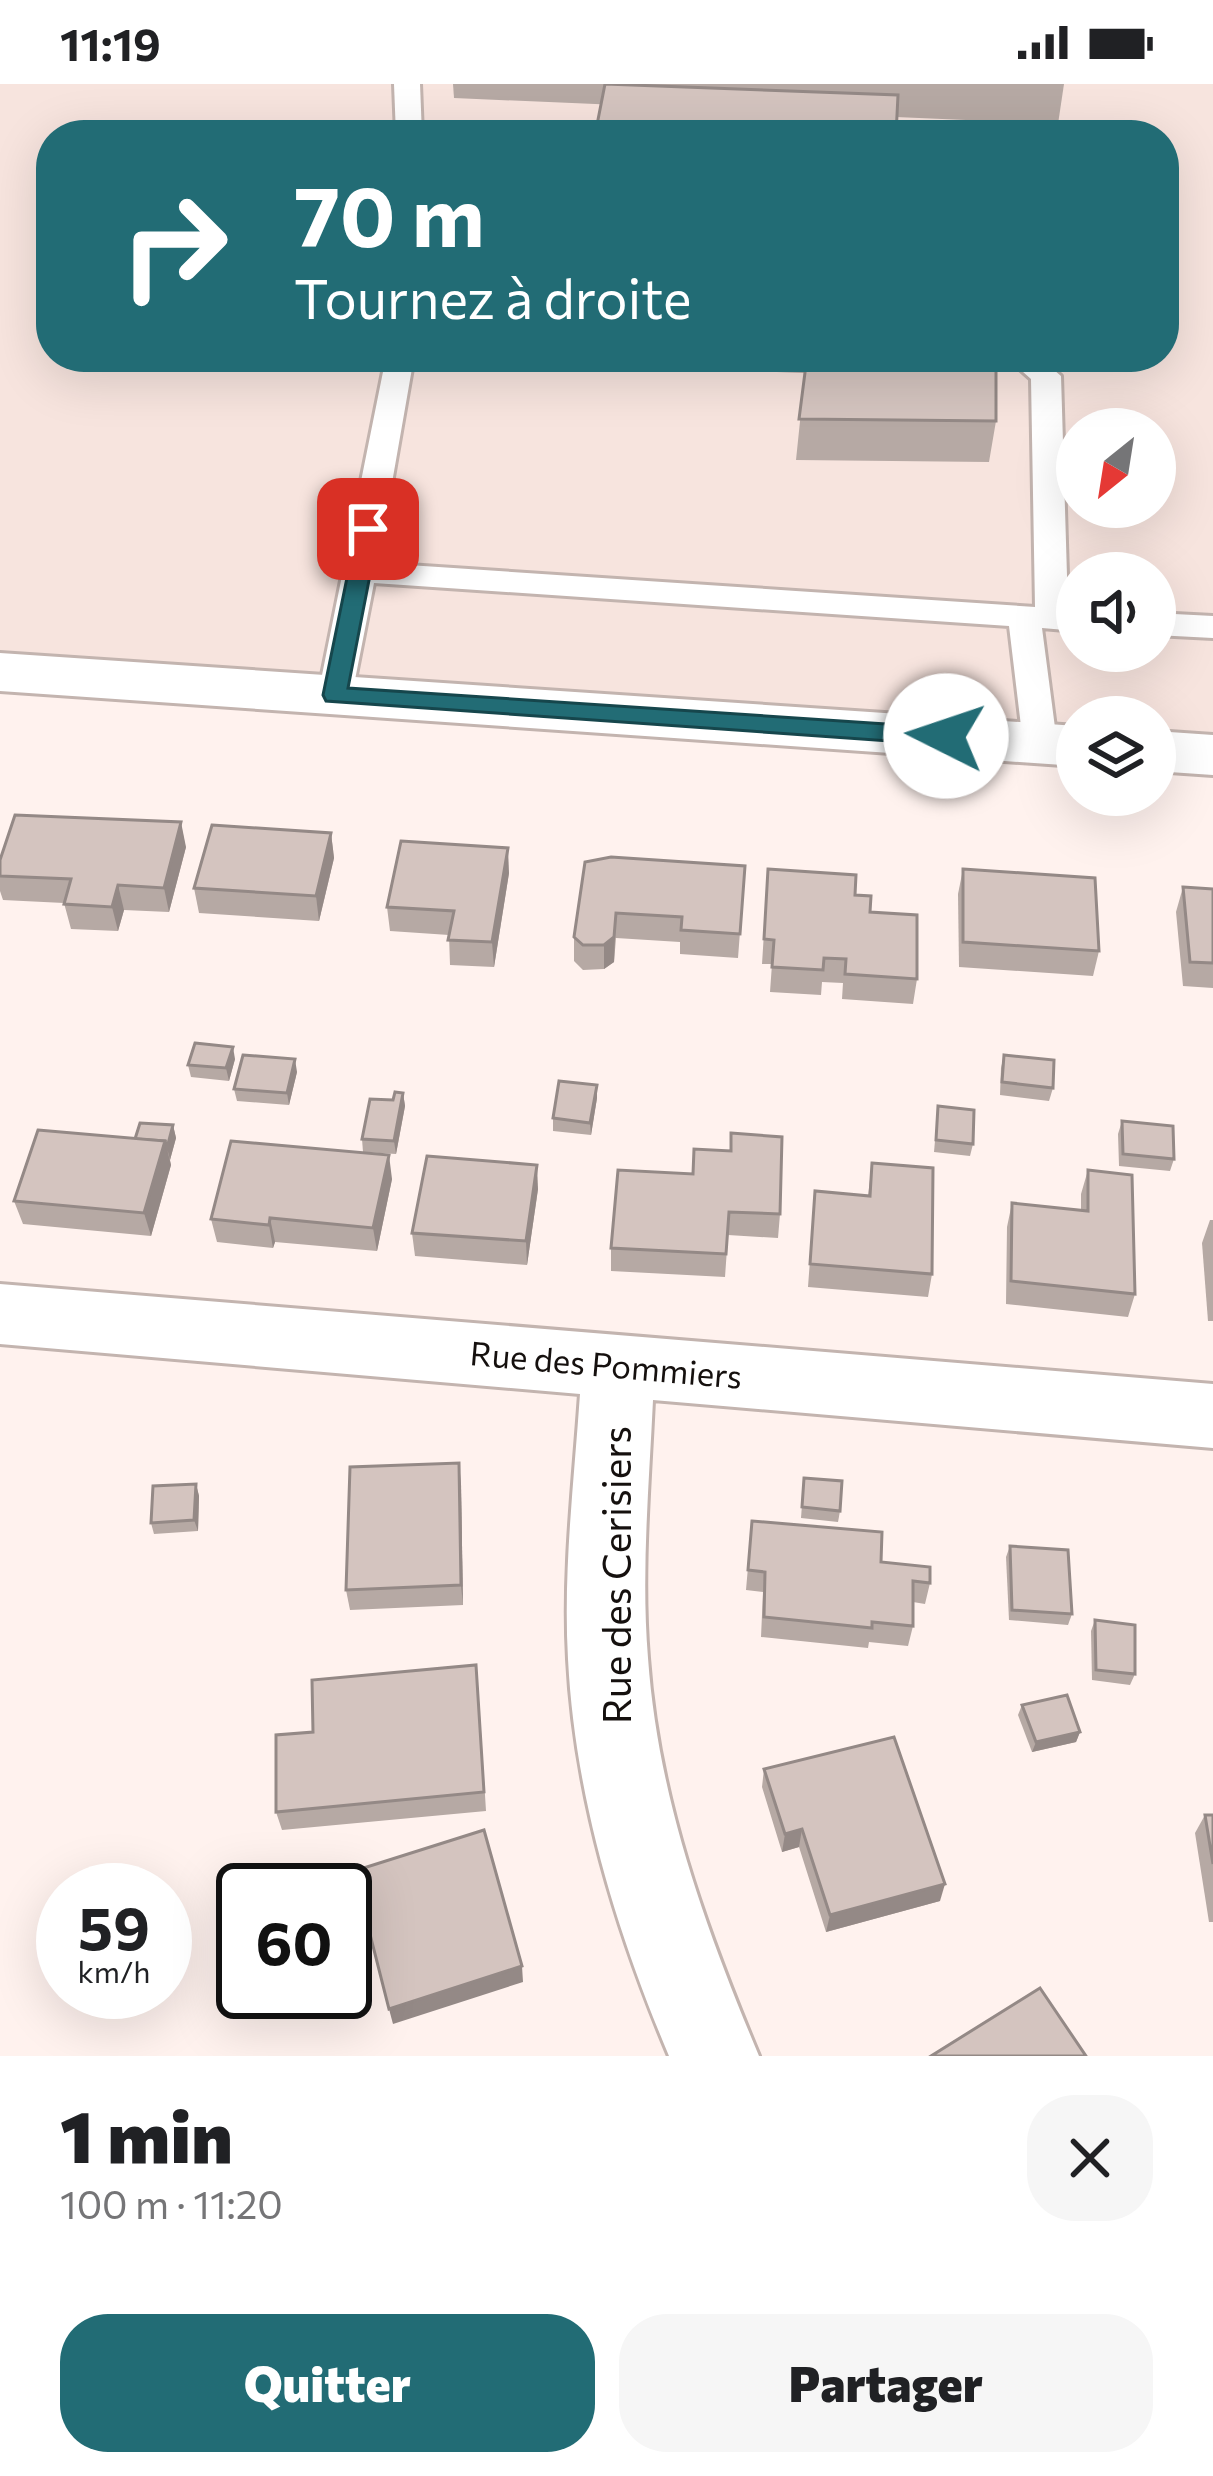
<!DOCTYPE html>
<html lang="fr">
<meta charset="utf-8">
<style>
:root{--surface:#fff;--page:#f6f6f6;--text:#202124;--muted:#757577;--accent:#226c75}
body{margin:0;font-family:Commissioner,sans-serif;background:var(--page);color:var(--text);height:100vh;display:flex;flex-direction:column;font-size:45px;white-space:nowrap}
*{box-sizing:border-box;margin:0}
p{font-size:39px;color:var(--muted)}
.icon{flex:none;width:66px;height:66px;fill:none;stroke:currentColor;stroke-width:2;stroke-linecap:round;stroke-linejoin:round}
.map{position:relative;height:1972px;overflow:hidden}
.panel{display:flex;flex-direction:column;background:var(--surface);flex:1}
.panel>*{flex:none}
.banner{position:absolute;left:36px;top:36px;width:1143px;height:252px;border-radius:48px;box-shadow:0 12px 48px #0002;background:#226c75;color:#fff;overflow:hidden}
.needle{width:78px;rotate:210deg}
.controls{position:absolute;left:1056px;top:324px;display:grid;gap:24px}
.controls a{display:grid;place-items:center;width:120px;height:120px;border-radius:50%;background:var(--surface);box-shadow:0 12px 48px #0002;font-size:60px}
.speed{position:absolute;left:36px;top:1779px;display:flex;gap:24px;font-size:60px;font-weight:700;text-align:center}
.speed>*{display:grid;place-content:center;width:156px;height:156px;border-radius:50%;background:var(--surface);box-shadow:0 12px 48px #0002;line-height:1}
.speed small{font-size:30px;font-weight:400}
.speed .limit{border:6px solid #111;border-radius:18px;background:#fff;color:#111}
.pin{position:absolute;display:grid;place-items:center;width:102px;height:102px;color:#fff;margin:-51px;border-radius:24px;box-shadow:0 6px 18px #0006}
.me{position:absolute;width:132px;margin:-66px;rotate:274deg;stroke-linejoin:round;filter:drop-shadow(0 0 9px #0008)}
.turn{display:flex;align-items:center;gap:42px;height:252px;padding:0 60px;font-size:54px}
.turn .icon{width:156px;height:156px;stroke-width:2.5}
.turn b{display:block;font-size:84px;line-height:102px}
.round{display:grid;place-items:center;flex:none;width:126px;height:126px;border-radius:48px;background:var(--page)}
.overview{display:flex;align-items:center;justify-content:space-between;height:204px;padding:0 60px}
h1{font-size:72px;font-weight:800;line-height:90px}
.primary-button{display:flex;gap:24px;margin-top:auto;padding:24px 60px}
.primary-button a{flex:1;height:138px;border-radius:48px;background:var(--accent);color:#fff;font-size:48px;font-weight:800;line-height:138px;text-align:center}
.primary-button a+a{background:var(--page);color:var(--text)}
.status{display:flex;justify-content:space-between;align-items:center;height:84px;padding:0 60px;background:var(--surface);direction:ltr}
.status svg{height:33px;fill:currentColor}
.map>svg:first-child{display:block}
</style>
<div class="status"><b>11:19</b><svg viewBox="0 0 49 12"><path d="M0 12V9h3v3zM5 12V6h3v6zM10 12V3h3v9zM15 12V0h3v12zM26 1h20v11H26zM47 4h2v5h-2z"/></svg></div>
<div class="map">
<svg width="1213" height="1972" viewBox="0 0 1213 1972">
<rect width="100%" height="100%" fill="#fff2ee"/>
<!-- built -->
<path fill="#f7e4de" fill-rule="evenodd" d="M0,0H1213V671L1155,667V633H1077V661L0,588ZM51,51H1164V273H51ZM1077,345H1155V423H1077ZM1077,489H1155V567H1077Z"/>
<g fill="none" stroke-linecap="round" stroke-linejoin="round">
<!-- lane casing -->
<g stroke="#c3b4af" stroke-width="6">
<g id="lane">
<polygon points="394,0 420,0 422,51 396,51"/>
<polygon points="386,273 414,273 378,479 1035,523 1031,295 1006,273 1039,273 1061,292 1068,525 1077,525 1077,547 1042,544 1057,659 1052,667 1028,667 1023,659 1009,542 374,499 352,611 347,619 323,619 318,611"/>
<polygon points="1155,529 1213,532 1213,554 1155,551"/>
</g>
</g>
<!-- street casing -->
<g stroke="#c3b4af" stroke-width="6">
<path id="street" d="M0,1200L1213,1300V1364L653,1316C649,1402 641,1489 648,1574C658,1714 705,1843 759,1972H669C616,1846 575,1713 568,1575C563,1487 574,1398 580,1310L0,1260Z"/>
</g>
<!-- primary casing -->
<g stroke="#c3b4af" stroke-width="6">
<g id="primary">
<polygon points="0,569 1077,642 1077,682 0,607"/>
<polygon points="1155,647 1213,651 1213,691 1155,687"/>
</g>
</g>
<!-- lane -->
<use href="#lane" fill="#fff" fill-rule="evenodd"/>
<!-- street -->
<use href="#street" fill="#fff" fill-rule="evenodd"/>
<!-- primary -->
<use href="#primary" fill="#fff" fill-rule="evenodd"/>
</g>
<!-- wall -->
<g fill="#b6a9a4">
<polygon points="453,0 1064,0 1058,40 454,14"/>
<polygon points="694,273 996,273 996,337 989,378 796,376 805,289 694,285"/>
<polygon points="331,749 334,774 319,837 199,829 194,804"/>
<polygon points="186,763 169,828 124,826 118,847 71,845 64,819 3,816 0,807 0,776"/>
<polygon points="585,778 745,782 738,874 680,870 680,858 616,854 614,878 604,885 583,886 574,877 574,853"/>
<polygon points="768,785 855,811 870,828 917,895 913,920 842,915 843,899 822,898 821,911 770,908 772,880 762,880"/>
<polygon points="963,785 1099,867 1093,892 959,883 958,810"/>
<polygon points="509,789 494,883 450,881 449,851 390,847 387,823"/>
<polygon points="1183,803 1213,805 1213,904 1183,902 1176,828"/>
<polygon points="1004,971 1053,1004 1049,1017 1000,1011 1001,984"/>
<polygon points="235,975 229,997 191,993 188,981"/>
<polygon points="297,988 289,1021 237,1017 234,1005"/>
<polygon points="403,1009 405,1022 396,1070 363,1068 362,1055 393,1016"/>
<polygon points="597,1014 591,1051 553,1047 553,1034"/>
<polygon points="938,1022 973,1060 970,1072 934,1068"/>
<polygon points="1122,1037 1174,1075 1170,1087 1119,1082 1118,1050"/>
<polygon points="173,1041 176,1054 170,1076 171,1081 151,1152 23,1140 14,1117 135,1055"/>
<polygon points="731,1049 780,1130 778,1154 728,1151 725,1193 611,1187 611,1164 693,1090 730,1067"/>
<polygon points="872,1079 932,1190 928,1213 808,1203 815,1107 868,1112"/>
<polygon points="1088,1086 1135,1210 1128,1233 1006,1220 1007,1143 1012,1119 1081,1127 1081,1110"/>
<polygon points="392,1095 377,1167 275,1158 273,1164 217,1158 211,1135"/>
<polygon points="538,1105 527,1181 415,1172 412,1149"/>
<polygon points="1210,1136 1213,1136 1213,1237 1208,1237 1202,1159"/>
<polygon points="804,1394 840,1427 838,1438 801,1434"/>
<polygon points="196,1400 199,1412 198,1447 154,1450 151,1439"/>
<polygon points="461,1400 463,1521 350,1526 346,1506"/>
<polygon points="752,1437 881,1478 930,1499 925,1520 913,1518 913,1542 908,1562 869,1558 868,1564 761,1553 763,1508 746,1506"/>
<polygon points="1010,1462 1072,1530 1068,1541 1009,1536 1006,1473"/>
<polygon points="1095,1536 1135,1590 1130,1601 1092,1596 1091,1547"/>
<polygon points="478,1601 486,1727 282,1746 276,1728 313,1648"/>
<polygon points="1022,1621 1080,1648 1076,1658 1032,1668 1018,1631"/>
<polygon points="764,1685 940,1817 826,1848 799,1763 782,1768 762,1703"/>
<polygon points="1205,1731 1213,1731 1213,1838 1209,1838 1195,1749"/>
</g>
<!-- shaded-wall -->
<g fill="#948986">
<polygon points="181,738 186,763 169,828 164,804"/>
<polygon points="331,749 334,774 319,837 316,812"/>
<polygon points="508,764 509,789 494,883 492,858"/>
<polygon points="118,801 124,826 118,847 112,823"/>
<polygon points="616,829 614,878 604,885 604,861"/>
<polygon points="233,963 235,975 229,997 226,984"/>
<polygon points="295,975 297,988 289,1021 287,1009"/>
<polygon points="597,1001 597,1014 591,1051 590,1039"/>
<polygon points="403,1009 405,1022 396,1070 394,1057"/>
<polygon points="173,1041 176,1054 170,1076 167,1064"/>
<polygon points="165,1057 171,1081 151,1152 144,1129"/>
<polygon points="389,1071 392,1095 377,1167 373,1144"/>
<polygon points="537,1081 538,1105 527,1181 526,1157"/>
<polygon points="270,1134 275,1158 273,1164 269,1141"/>
<polygon points="459,1379 461,1400 463,1521 461,1501"/>
<polygon points="196,1400 199,1412 198,1447 194,1436"/>
<polygon points="1080,1648 1076,1658 1032,1668 1036,1658"/>
<polygon points="802,1745 799,1763 782,1768 785,1750"/>
<polygon points="945,1800 940,1817 826,1848 830,1831"/>
<polygon points="522,1882 523,1898 393,1940 389,1925"/>
</g>
<!-- building -->
<g fill="#d4c4bf" stroke="#948986" stroke-width="3">
<polygon points="605,0 898,11 896,51 595,51"/>
<polygon points="807,273 996,273 996,337 799,335"/>
<polygon points="15,731 181,738 164,804 118,801 112,823 64,820 71,795 0,792 0,776"/>
<polygon points="212,741 331,749 316,812 194,804"/>
<polygon points="401,757 508,764 492,858 448,856 454,827 387,823"/>
<polygon points="611,773 745,782 740,850 681,846 682,833 616,829 614,853 604,861 583,861 574,853 585,778"/>
<polygon points="768,785 856,791 855,811 871,812 870,828 917,831 917,895 845,890 846,875 824,874 823,886 772,883 774,856 764,855"/>
<polygon points="963,785 1095,794 1099,867 963,858"/>
<polygon points="1183,803 1213,805 1213,879 1190,878"/>
<polygon points="195,959 233,963 226,984 188,981"/>
<polygon points="243,971 295,975 287,1009 234,1005"/>
<polygon points="1004,971 1054,976 1053,1004 1002,998"/>
<polygon points="559,997 597,1001 590,1039 553,1034"/>
<polygon points="395,1008 403,1009 394,1057 362,1055 370,1015 393,1016"/>
<polygon points="938,1022 974,1026 973,1060 936,1056"/>
<polygon points="1122,1037 1173,1042 1174,1075 1123,1070"/>
<polygon points="140,1039 173,1041 167,1064 165,1057 135,1055"/>
<polygon points="38,1046 165,1057 144,1129 14,1117"/>
<polygon points="731,1049 782,1053 780,1130 729,1128 726,1170 611,1164 618,1086 693,1090 694,1065 731,1067"/>
<polygon points="231,1057 389,1071 373,1144 270,1134 269,1141 211,1135"/>
<polygon points="427,1072 537,1081 526,1157 412,1149"/>
<polygon points="872,1079 933,1084 932,1190 810,1180 815,1107 870,1112"/>
<polygon points="1088,1086 1132,1091 1135,1210 1011,1197 1012,1119 1088,1127"/>
<polygon points="459,1379 461,1501 346,1506 350,1383"/>
<polygon points="804,1394 842,1397 840,1427 802,1423"/>
<polygon points="196,1400 194,1436 151,1439 153,1402"/>
<polygon points="752,1437 882,1448 881,1478 930,1483 930,1499 913,1497 913,1542 872,1538 872,1544 764,1533 765,1488 748,1486"/>
<polygon points="1010,1462 1068,1466 1072,1530 1012,1526"/>
<polygon points="1095,1536 1135,1541 1135,1590 1096,1586"/>
<polygon points="476,1581 484,1708 276,1728 276,1651 313,1648 312,1596"/>
<polygon points="1067,1611 1080,1648 1036,1658 1022,1621"/>
<polygon points="894,1653 945,1800 830,1831 802,1745 785,1750 764,1685"/>
<polygon points="1205,1731 1213,1731 1213,1780"/>
<polygon points="484,1746 522,1882 389,1925 354,1787"/>
<polygon points="1040,1904 1086,1972 931,1972"/>
</g>
<!-- route -->
<polygon fill="#226c75" stroke="#16464c" stroke-width="3" points="368,438 379,445 348,604 946,644 958,652 946,661 326,617 323,611 357,445"/>
<g text-anchor="middle" stroke-width="12" stroke-linejoin="round" paint-order="stroke">
<!-- street labels -->
<g font-size="33" fill="#15100e" stroke="#fff">
<text transform="translate(606 1281) rotate(5)" y="12">Rue des Pommiers</text>
</g>
<!-- near-street labels -->
<g font-size="39" fill="#15100e" stroke="#fff">
<text transform="translate(617 1491) rotate(-90)" y="14">Rue des Cerisiers</text>
</g>
</g>
</svg>
<div class="controls">
<a><svg class="needle" viewBox="-14 -14 28 28"><path d="M0-13l5 13h-10z" fill="#e53935"/><path d="M0 13l5-13h-10z" fill="#757577"/></svg></a>
<a><svg class="icon" aria-label="sound" viewBox="0 0 24 24"><path d="M4 9h4l5-4v14l-5-4H4zM17 9q2 3 0 6"/></svg></a>
<a><svg class="icon" aria-label="layers" viewBox="0 0 24 24"><path d="M12 4l9 5-9 5-9-5zM3 14l9 5 9-5"/></svg></a>
</div>
<div class="speed"><div>59<small>km/h</small></div><div class="limit">60</div></div>
<div class="pin" style="left:368px;top:445px;background:#d93025"><svg class="icon" aria-label="arrive" viewBox="0 0 24 24"><path d="M6 21V4h12l-3 4 3 4H6"/></svg></div>
<svg class="me" style="left:946px;top:652px" viewBox="-20 -20 40 40"><circle r="19" fill="#fff"/><path d="M0-13L10 11 0 6-10 11z" fill="#226c75"/></svg>
<div class="banner">
<div class="turn"><svg class="icon" aria-label="right" viewBox="0 0 24 24"><path d="M7 20v-9h11M14 6l5 5-5 5"/></svg><div><b>70 m</b>Tournez à droite</div></div>
</div>
</div>
<section class="panel">
<div class="overview"><div><h1>1 min</h1><p>100 m · 11:20</p></div><a class="round"><svg class="icon" aria-label="close" viewBox="0 0 24 24"><path d="M6 6l12 12M18 6L6 18"/></svg></a></div>
<div class="primary-button"><a>Quitter</a><a>Partager</a></div>
</section>
